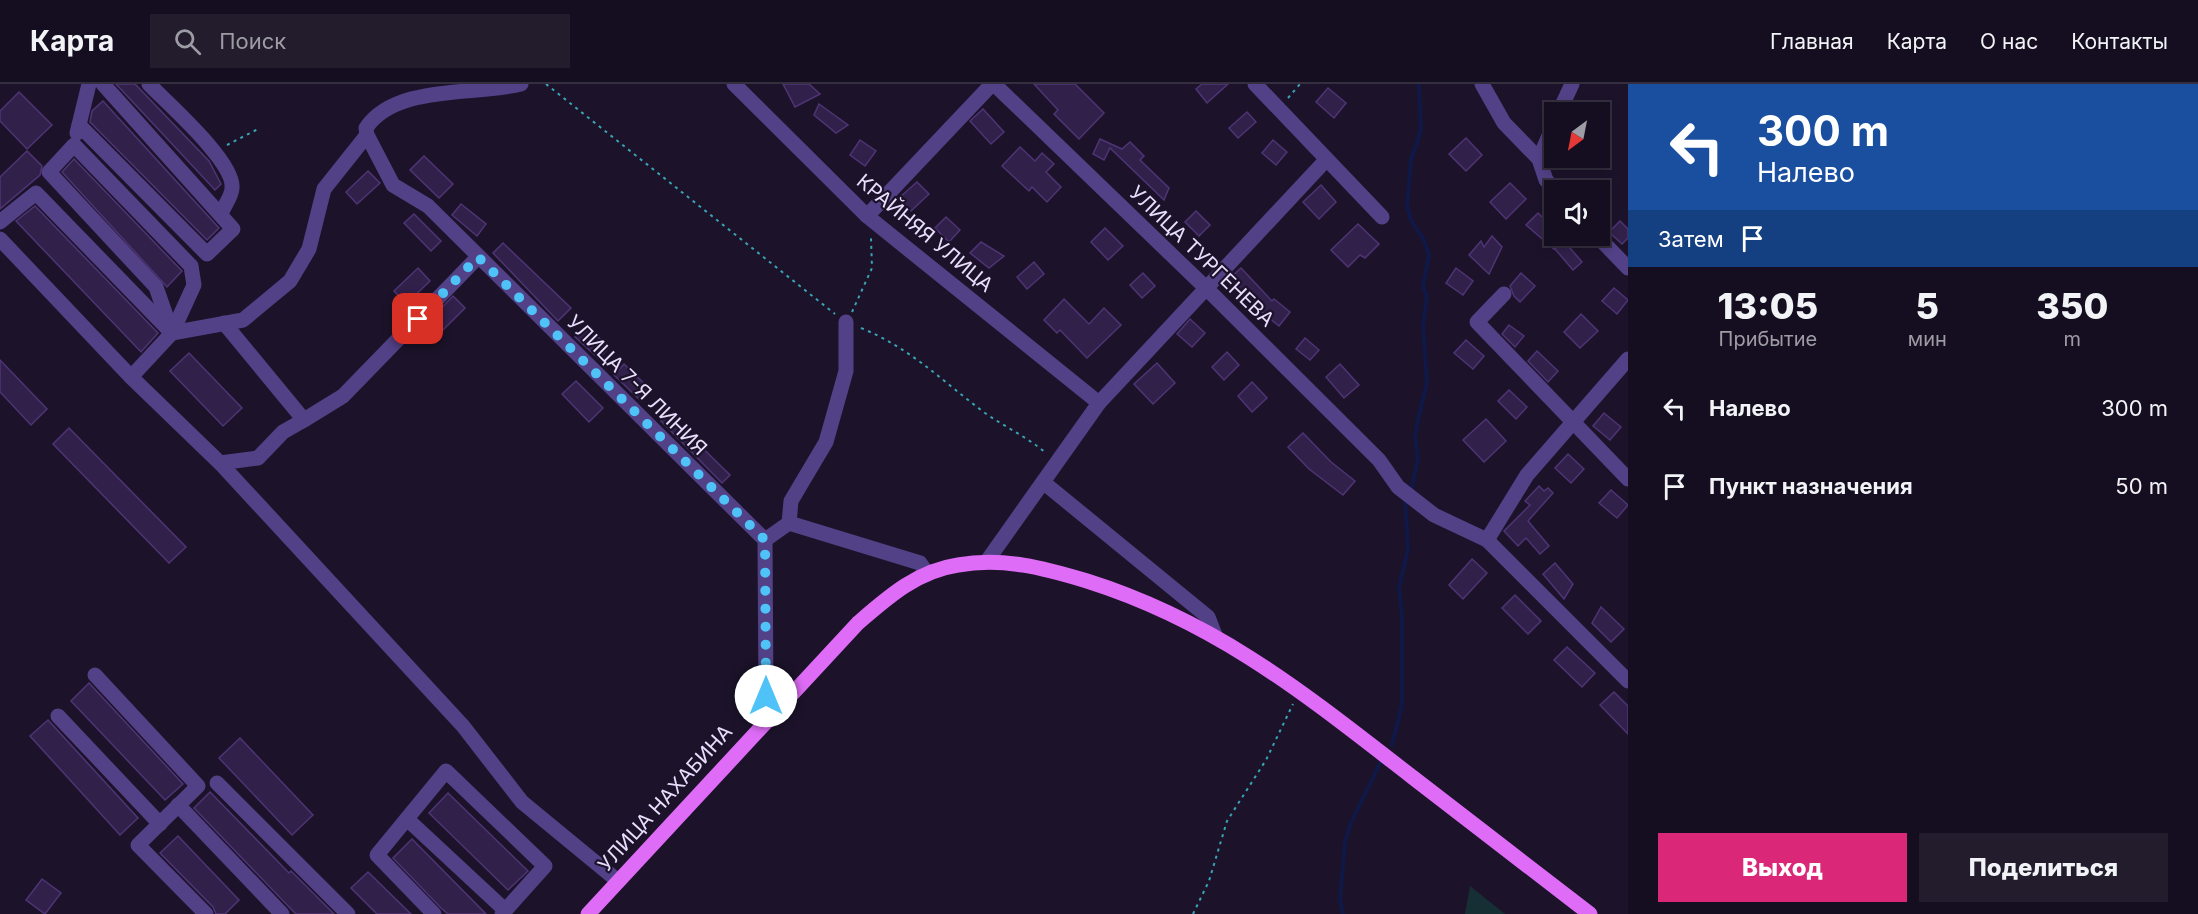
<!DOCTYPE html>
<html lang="ru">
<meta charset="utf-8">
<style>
:root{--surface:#150e20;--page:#221c2d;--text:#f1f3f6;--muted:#9d9ca5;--line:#342e3e;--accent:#db2777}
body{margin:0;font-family:Inter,sans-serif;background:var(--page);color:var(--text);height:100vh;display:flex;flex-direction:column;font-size:22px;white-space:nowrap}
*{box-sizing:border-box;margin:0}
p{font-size:20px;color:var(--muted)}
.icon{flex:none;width:33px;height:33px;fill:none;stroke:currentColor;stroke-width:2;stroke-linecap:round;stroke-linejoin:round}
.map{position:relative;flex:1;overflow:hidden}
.details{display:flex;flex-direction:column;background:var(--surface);width:570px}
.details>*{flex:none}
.guide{background:#1a4fa0;color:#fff;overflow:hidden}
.needle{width:39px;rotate:212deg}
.fabs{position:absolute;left:1544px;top:18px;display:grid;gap:12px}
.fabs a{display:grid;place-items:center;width:66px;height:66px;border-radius:0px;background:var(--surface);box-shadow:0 3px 9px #0003,0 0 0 2px var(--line);font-size:30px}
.pin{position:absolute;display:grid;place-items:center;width:51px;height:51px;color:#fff;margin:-26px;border-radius:12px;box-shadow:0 3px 9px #0006}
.me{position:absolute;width:66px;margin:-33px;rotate:0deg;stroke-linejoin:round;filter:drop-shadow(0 0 4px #0008)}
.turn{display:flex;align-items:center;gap:21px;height:126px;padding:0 30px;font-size:27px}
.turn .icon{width:78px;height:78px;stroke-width:2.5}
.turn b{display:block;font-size:42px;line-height:51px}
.then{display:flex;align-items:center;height:57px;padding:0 30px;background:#0003;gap:12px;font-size:22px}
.eta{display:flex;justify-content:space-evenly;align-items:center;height:102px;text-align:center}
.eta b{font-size:36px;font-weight:800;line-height:42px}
.primary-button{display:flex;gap:12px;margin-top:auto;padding:12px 30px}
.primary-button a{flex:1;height:69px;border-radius:0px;background:var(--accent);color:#fff;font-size:24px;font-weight:800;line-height:69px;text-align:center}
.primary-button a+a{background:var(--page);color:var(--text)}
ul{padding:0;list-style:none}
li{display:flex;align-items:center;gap:18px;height:78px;padding:0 30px}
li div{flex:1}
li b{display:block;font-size:22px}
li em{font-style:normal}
header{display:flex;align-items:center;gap:36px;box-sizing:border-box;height:84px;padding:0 30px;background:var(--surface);border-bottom:2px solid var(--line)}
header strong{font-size:28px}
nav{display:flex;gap:33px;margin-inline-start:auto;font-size:21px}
.search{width:420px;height:54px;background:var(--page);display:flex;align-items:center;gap:15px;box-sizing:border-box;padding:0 21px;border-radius:0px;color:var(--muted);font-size:22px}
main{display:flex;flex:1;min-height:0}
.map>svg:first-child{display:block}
</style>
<header>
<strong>Карта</strong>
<div class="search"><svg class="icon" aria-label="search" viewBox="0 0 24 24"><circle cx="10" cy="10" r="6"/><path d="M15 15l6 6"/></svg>Поиск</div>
<nav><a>Главная</a><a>Карта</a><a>О нас</a><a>Контакты</a></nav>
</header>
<main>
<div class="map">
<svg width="1628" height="830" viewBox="0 0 1628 830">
<rect width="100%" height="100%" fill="#1c132a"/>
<!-- green -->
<polygon fill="#162f34" points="1470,802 1505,830 1465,830"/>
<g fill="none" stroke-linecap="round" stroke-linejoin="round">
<!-- stream -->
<g stroke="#0f1847" stroke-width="4">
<polyline points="1411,407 1418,374 1415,354 1418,335 1427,299 1423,241 1427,213 1423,202 1429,172 1424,156 1411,136 1407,122 1411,76 1421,46 1419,0"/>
<polyline points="1392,661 1402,621 1402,532 1399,504 1408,465 1405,415"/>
<polyline points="1343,830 1340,815 1345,759 1350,741 1380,679"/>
</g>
</g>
<!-- building -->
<g fill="#31204a" stroke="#4e3475" stroke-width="1.5">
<polygon points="116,0 135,0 209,77 221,100 215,106"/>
<polygon points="783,0 809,0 820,10 795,23"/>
<polygon points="1034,0 1075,0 1104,29 1079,55 1054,30 1058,26"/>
<polygon points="1202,0 1228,0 1207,19 1196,5"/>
<polygon points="1328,4 1346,19 1334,34 1316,18"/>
<polygon points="19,8 52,41 27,65 0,37 0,27"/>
<polygon points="103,17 219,144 207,156 90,38 92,27"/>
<polygon points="819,20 848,41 836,49 814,31"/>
<polygon points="983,25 1004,48 991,60 970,37"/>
<polygon points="1247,28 1256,38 1238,54 1229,44"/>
<polygon points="1466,54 1482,71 1466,87 1449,70"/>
<polygon points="1100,55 1122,65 1130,58 1144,72 1140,76 1169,104 1164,116 1110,64 1104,76 1093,70"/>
<polygon points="860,56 876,67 865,82 850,71"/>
<polygon points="1273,56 1287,68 1276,81 1262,69"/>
<polygon points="1020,63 1035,77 1042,69 1054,80 1046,88 1061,103 1047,118 1032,103 1029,107 1002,82"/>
<polygon points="27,67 42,82 40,91 0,125 0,93"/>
<polygon points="424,72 453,100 439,114 410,86"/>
<polygon points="74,75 182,187 167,203 62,88"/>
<polygon points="368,87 380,99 357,120 346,108"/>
<polygon points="917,98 929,110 911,127 899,114"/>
<polygon points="1510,99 1526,115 1506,135 1490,118"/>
<polygon points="1321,101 1336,118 1319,135 1303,118"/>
<polygon points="461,120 486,140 477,152 452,131"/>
<polygon points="35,122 158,249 141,268 16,137"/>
<polygon points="1196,127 1210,141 1199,152 1185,138"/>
<polygon points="1538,129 1554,145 1554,165 1526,141"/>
<polygon points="414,130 441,157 431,167 404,139"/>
<polygon points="946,133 960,146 949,158 935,144"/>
<polygon points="1620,137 1628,145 1628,154 1622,160 1609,148"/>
<polygon points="1358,140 1379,160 1365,174 1360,171 1348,183 1331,166"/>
<polygon points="1105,144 1123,162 1108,176 1091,158"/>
<polygon points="1492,152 1502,163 1489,190 1469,171 1481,157 1484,163"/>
<polygon points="1564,157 1582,178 1573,186 1555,165"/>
<polygon points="981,158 1004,172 989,184 970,169"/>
<polygon points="503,159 571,224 558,237 493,169"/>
<polygon points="1034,178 1044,190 1027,205 1017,193"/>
<polygon points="418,184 430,197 406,220 394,207"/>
<polygon points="1241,184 1272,217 1274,215 1290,228 1279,242 1252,220 1229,195"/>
<polygon points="1456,184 1473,197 1463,211 1446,199"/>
<polygon points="1143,189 1155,202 1142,214 1130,201"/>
<polygon points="1521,189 1535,202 1520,218 1514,212 1510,202"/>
<polygon points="1614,204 1628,216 1617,230 1602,217"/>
<polygon points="453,212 465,224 436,253 425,241"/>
<polygon points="1064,215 1089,240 1104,224 1121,241 1087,274 1060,246 1057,249 1044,236"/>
<polygon points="1581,230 1598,247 1580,264 1564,248"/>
<polygon points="1190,235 1205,249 1192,263 1177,250"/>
<polygon points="1509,241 1524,252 1515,263 1502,250"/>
<polygon points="586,242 609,263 599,275 575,253"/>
<polygon points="1305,254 1319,266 1310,276 1296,265"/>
<polygon points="1466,256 1484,272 1473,285 1454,269"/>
<polygon points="1537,267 1558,287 1548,298 1528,277"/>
<polygon points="1227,268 1239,281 1224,296 1212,283"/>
<polygon points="189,269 242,324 223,342 170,287"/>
<polygon points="0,276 47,325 31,341 0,308"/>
<polygon points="1157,279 1175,299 1153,320 1134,300"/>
<polygon points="624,280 651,306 641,317 614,291"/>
<polygon points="1340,280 1359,301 1344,314 1326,293"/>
<polygon points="576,297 603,324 589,338 562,310"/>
<polygon points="1252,298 1267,314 1252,328 1238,312"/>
<polygon points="1509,306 1527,323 1516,335 1498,317"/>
<polygon points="1604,329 1621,343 1610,356 1593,342"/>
<polygon points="668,330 730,391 722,399 661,337"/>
<polygon points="1486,335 1506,357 1484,378 1463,356"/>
<polygon points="69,344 186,463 169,479 53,360"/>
<polygon points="1303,349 1331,378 1355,397 1343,411 1309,385 1288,363"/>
<polygon points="1568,370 1584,385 1571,399 1555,384"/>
<polygon points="1539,402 1544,407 1548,404 1553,409 1528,437 1549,462 1540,470 1526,454 1518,462 1504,447 1530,421 1525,417"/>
<polygon points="1611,406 1628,421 1617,434 1599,419"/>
<polygon points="1472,475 1487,489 1463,515 1449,501"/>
<polygon points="1555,479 1573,500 1564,515 1543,490"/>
<polygon points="1515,511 1541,537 1528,550 1502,524"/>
<polygon points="1601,523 1624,545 1611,558 1592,539"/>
<polygon points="1567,563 1595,589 1582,603 1554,576"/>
<polygon points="89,599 183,700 165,716 71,617"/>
<polygon points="1614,608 1628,622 1628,650 1600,621"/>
<polygon points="48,636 138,734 120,751 30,652"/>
<polygon points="240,654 313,731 292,751 219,674"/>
<polygon points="210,708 289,789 291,787 334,830 296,830 289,823 194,724"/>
<polygon points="448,709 528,787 508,806 429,729"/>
<polygon points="178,752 239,816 225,830 216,830 213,823 160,769"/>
<polygon points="412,755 486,830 448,830 441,824 393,774"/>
<polygon points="368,788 411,830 377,830 351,804"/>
<polygon points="42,795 61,809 45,830 26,816"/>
</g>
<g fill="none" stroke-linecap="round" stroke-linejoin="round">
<!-- path -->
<g stroke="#39a4b6" stroke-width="2" stroke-dasharray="3 4.5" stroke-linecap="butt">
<polyline points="546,0 835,230"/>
<polyline points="1288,14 1300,0"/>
<polyline points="227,61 260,44"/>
<polyline points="852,228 872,184 871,154"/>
<path d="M861,244C912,265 942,297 985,329C1005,343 1027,353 1046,369"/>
<polyline points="1193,830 1209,797 1227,737 1266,676 1293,620"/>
</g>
<!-- minor -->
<g stroke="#524186" stroke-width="15">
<path d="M149,0C167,19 235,78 232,104C232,112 224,122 221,130"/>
<path d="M521,0C474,12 396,0 366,44L367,51L393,101L428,122L765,456L766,612L778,622"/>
<polyline points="734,0 867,132 1099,319"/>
<polyline points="994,0 1206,204 1379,376 1398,403 1434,431 1487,456 1628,597"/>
<polyline points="1255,0 1382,133"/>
<polyline points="1482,0 1504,39 1539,75 1546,96 1555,106"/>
<polyline points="1559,28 1572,0"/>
<polyline points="79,41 207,170 233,145 103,0"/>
<polyline points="77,49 89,0"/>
<polygon points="74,61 191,182 194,201 172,249 156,203 49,88"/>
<polyline points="1539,75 1554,40"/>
<polyline points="867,132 992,0"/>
<polyline points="0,138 36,109 168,245"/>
<polyline points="1597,152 1628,184"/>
<polyline points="0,155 131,293 220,379 463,642 522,718 618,797"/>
<polyline points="1504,210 1477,238 1628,395"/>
<polyline points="131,293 172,249 243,236 290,197 309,165 324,105 367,51"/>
<polyline points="304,336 343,312 478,173"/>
<polyline points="220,379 258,374 283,348 304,336 224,239"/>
<polyline points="1043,398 1208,533 1215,551"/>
<polyline points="789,439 791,417 826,358 846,287 846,238"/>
<polyline points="765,456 789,439 920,479 927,489"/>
<polyline points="1487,456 1527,391 1628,275"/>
<polyline points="987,477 1099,319 1326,76"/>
<polyline points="95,591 198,702 138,761 206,830"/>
<polyline points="58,632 160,740"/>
<polyline points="217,699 348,830"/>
<polyline points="178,721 282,830"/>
<polyline points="407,735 505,826"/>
<polyline points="434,830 377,771 446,687 545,782 502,830"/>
</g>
<!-- major -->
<path stroke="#de6cf6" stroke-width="15" d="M588,830L858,539C888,513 917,487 958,481C1003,473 1044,484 1087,497C1217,538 1305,610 1411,692C1471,738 1530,784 1590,830"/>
</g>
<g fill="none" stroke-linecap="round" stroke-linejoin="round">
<!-- route -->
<polyline stroke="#4fc3f7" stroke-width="10" stroke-dasharray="0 18" points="418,235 478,173 765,456 766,612"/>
</g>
<g text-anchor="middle" stroke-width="4.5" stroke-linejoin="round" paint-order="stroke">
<!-- street labels -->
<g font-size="20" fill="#e8defd" stroke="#1c132a">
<text transform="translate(925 149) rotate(40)" y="7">КРАЙНЯЯ УЛИЦА</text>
<text transform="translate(1202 172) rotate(44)" y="7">УЛИЦА ТУРГЕНЕВА</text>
<text transform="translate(637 301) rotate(45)" y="7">УЛИЦА 7-Я ЛИНИЯ</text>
<text transform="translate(665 714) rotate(-48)" y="7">УЛИЦА НАХАБИНА</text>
</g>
</g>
</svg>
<div class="fabs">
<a><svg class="needle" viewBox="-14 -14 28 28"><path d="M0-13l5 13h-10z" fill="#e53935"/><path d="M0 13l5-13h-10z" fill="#9d9ca5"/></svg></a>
<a><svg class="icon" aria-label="sound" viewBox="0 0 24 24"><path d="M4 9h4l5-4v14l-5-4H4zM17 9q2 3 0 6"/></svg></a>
</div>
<div class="pin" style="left:418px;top:235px;background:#d93025"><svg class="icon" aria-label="arrive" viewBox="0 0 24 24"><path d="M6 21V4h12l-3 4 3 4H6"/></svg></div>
<svg class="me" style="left:766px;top:612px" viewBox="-20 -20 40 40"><circle r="19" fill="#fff"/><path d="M0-13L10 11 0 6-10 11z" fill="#4fc3f7"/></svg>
</div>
<section class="details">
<div class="guide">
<div class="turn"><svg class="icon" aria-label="left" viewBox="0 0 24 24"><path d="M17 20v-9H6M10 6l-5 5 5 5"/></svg><div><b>300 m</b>Налево</div></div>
<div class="then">Затем<svg class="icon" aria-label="arrive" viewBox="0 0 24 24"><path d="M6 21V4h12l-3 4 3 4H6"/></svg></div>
</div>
<div class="eta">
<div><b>13:05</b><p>Прибытие</p></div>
<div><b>5</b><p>мин</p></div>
<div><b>350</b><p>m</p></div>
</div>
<ul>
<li><svg class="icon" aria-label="left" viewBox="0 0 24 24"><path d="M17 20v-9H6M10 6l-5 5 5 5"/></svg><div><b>Налево</b></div><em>300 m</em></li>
<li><svg class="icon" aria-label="arrive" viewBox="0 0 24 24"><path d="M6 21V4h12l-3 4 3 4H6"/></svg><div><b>Пункт назначения</b></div><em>50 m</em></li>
</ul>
<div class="primary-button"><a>Выход</a><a>Поделиться</a></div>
</section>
</main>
